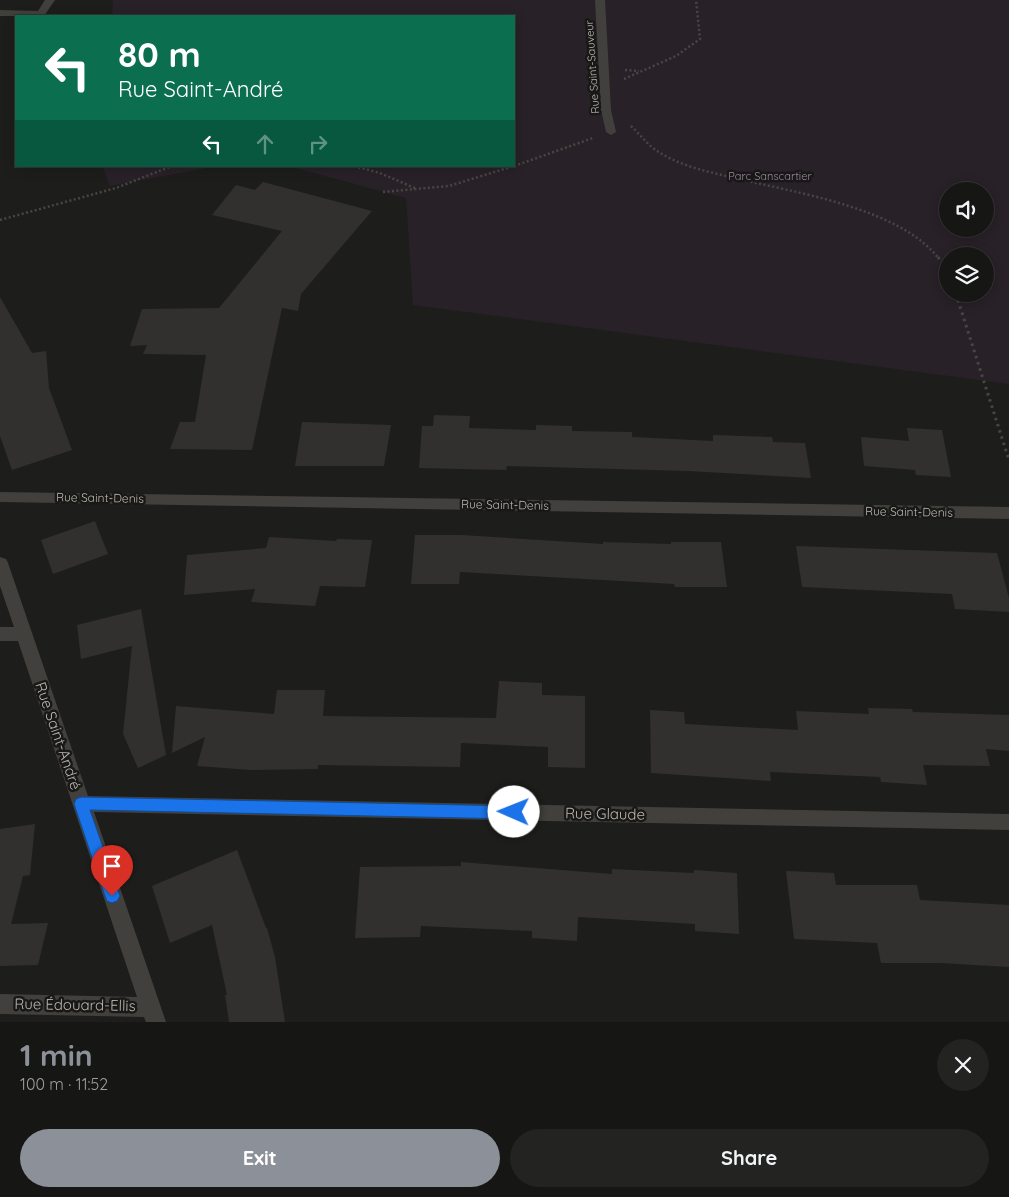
<!DOCTYPE html>
<meta charset="utf-8">
<style>
:root{--surface:#161614;--page:#232322;--text:#f1f3f6;--muted:#9e9fa0;--line:#353534;--accent:#8c9099}
body{margin:0;font-family:Quicksand,sans-serif;background:var(--page);color:var(--text);height:100vh;display:flex;flex-direction:column;font-size:19px;white-space:nowrap}
*{box-sizing:border-box;margin:0}
p{font-size:16px;color:var(--muted)}
.icon{flex:none;width:28px;height:28px;fill:none;stroke:currentColor;stroke-width:2;stroke-linecap:round;stroke-linejoin:round}
.map{position:relative;height:1022px;overflow:hidden}
.sheet{display:flex;flex-direction:column;background:var(--surface);flex:1}
.sheet>*{flex:none}
.guide{position:absolute;left:15px;top:15px;width:500px;height:152px;border-radius:0px;box-shadow:0 2px 12px #0003,0 0 0 1px var(--line);background:#0b6e4f;color:#fff;overflow:hidden}
.controls{position:absolute;left:939px;top:182px;display:grid;gap:10px}
.controls a{display:grid;place-items:center;width:55px;height:55px;border-radius:50%;background:var(--surface);box-shadow:0 2px 12px #0003,0 0 0 1px var(--line);font-size:25px}
.pin{position:absolute;display:grid;place-items:center;width:42px;height:42px;color:#fff;margin:-51px -21px;border-radius:50% 50% 50% 0;rotate:-45deg;box-shadow:0 0 5px #0007}
.pin .icon{rotate:45deg}
.me{position:absolute;width:55px;margin:-28px;rotate:271deg;stroke-linejoin:round;filter:drop-shadow(0 0 4px #0008)}
.turn{display:flex;align-items:center;gap:18px;height:105px;padding:0 20px;font-size:22px}
.turn .icon{width:65px;height:65px;stroke-width:2.5}
.turn b{display:block;font-size:35px;line-height:42px}
.lanes{display:flex;align-items:center;height:48px;padding:0 20px;background:#0003;justify-content:center;gap:25px;direction:ltr}
.lanes .off{opacity:.35}
.round{display:grid;place-items:center;flex:none;width:52px;height:52px;border-radius:26px;background:var(--page)}
.head{display:flex;align-items:center;justify-content:space-between;height:85px;padding:0 20px}
h1{font-size:30px;font-weight:700;line-height:38px;color:var(--accent)}
.cta{display:flex;gap:10px;margin-top:auto;padding:10px 20px}
.cta a{flex:1;height:58px;border-radius:30px;background:var(--accent);color:#fff;font-size:20px;font-weight:700;line-height:58px;text-align:center}
.cta a+a{background:var(--page);color:var(--text)}
.map>svg:first-child{display:block}
</style>
<div class="map">
<svg width="1009" height="1022" viewBox="0 0 1009 1022">
<rect width="100%" height="100%" fill="#1d1d1b"/>
<!-- green -->
<g fill="#282128" fill-rule="evenodd">
<path d="M113,0H1009V384L413,305L406,198L288,166H514V16H112ZM948,191H985V229H948ZM948,256H985V294H948Z"/>
<polygon points="102,166 218,166 110,186"/>
</g>
<!-- building -->
<g fill="#31302e">
<polygon points="263,182 372,211 301,294 298,311 282,308 252,450 170,449 180,422 195,422 206,355 143,354 147,345 130,346 142,309 219,308 282,231 212,215 236,185 255,190"/>
<polygon points="0,297 32,353 46,351 49,388 72,450 12,470 0,436"/>
<polygon points="434,415 470,416 469,428 536,430 536,425 572,426 572,431 632,432 632,437 713,441 713,435 772,437 773,442 805,443 811,478 688,471 507,466 506,470 419,468 422,426 433,426"/>
<polygon points="302,422 391,425 384,466 295,466"/>
<polygon points="907,428 942,430 951,477 916,475 915,470 864,466 861,437 909,441"/>
<polygon points="95,521 108,554 53,574 41,540"/>
<polygon points="415,535 461,535 603,544 603,542 671,544 671,542 721,542 727,587 675,587 674,584 460,572 459,584 411,584"/>
<polygon points="269,537 336,541 337,539 372,540 365,587 320,586 315,606 251,602 255,589 184,595 187,555 266,548"/>
<polygon points="796,546 997,553 1009,598 1009,612 955,609 952,594 802,587"/>
<polygon points="141,609 166,755 138,768 123,734 132,646 81,659 77,625"/>
<polygon points="499,681 542,683 542,695 585,696 585,768 548,767 548,747 461,743 460,767 318,765 318,769 251,770 197,766 205,737 172,753 176,706 274,714 277,690 325,690 323,716 496,718"/>
<polygon points="868,708 912,709 913,712 1009,715 1009,751 986,749 990,766 923,765 927,785 881,782 880,777 770,772 771,781 651,773 650,710 684,712 685,724 798,730 796,711 869,714"/>
<polygon points="35,824 30,875 23,876 11,924 48,923 38,965 0,966 0,829"/>
<polygon points="237,850 266,928 267,928 275,957 285,1022 229,1022 225,995 227,995 212,925 170,943 152,886"/>
<polygon points="461,862 612,874 612,869 694,873 694,870 737,873 739,934 695,931 695,924 578,917 577,941 532,938 532,931 421,926 420,937 355,938 360,867 461,866"/>
<polygon points="786,871 834,873 836,885 917,885 920,900 1009,905 1009,967 940,963 881,963 877,943 794,939"/>
</g>
<g fill="none" stroke-linecap="round" stroke-linejoin="round">
<!-- path-far1 -->
<g stroke="#494642" stroke-width="2.5" stroke-dasharray="2 2.5" stroke-linecap="butt">
<polyline points="625,70 639,71"/>
<polyline points="624,79 676,56 700,39 696,0"/>
<path d="M631,126C640,134 648,146 659,152C680,166 706,171 730,177C791,192 900,207 939,259"/>
<polyline points="354,166 380,173 417,189"/>
<polyline points="514,166 593,138"/>
<polyline points="383,192 449,186 514,166"/>
<polyline points="0,220 116,188 172,166"/>
</g>
<!-- path -->
<g stroke="#494642" stroke-width="3" stroke-dasharray="2.5 4" stroke-linecap="butt">
<polyline points="938,257 948,270"/>
<polyline points="956,294 1009,460"/>
</g>
<!-- lane -->
<polygon fill="#42403c" fill-rule="evenodd" points="45,0 55,0 44,16 0,16 0,10 38,11"/>
<!-- street -->
<g fill="#42403c" fill-rule="evenodd">
<polygon points="595,0 605,0 611,110 616,132 611,135 606,132 601,110"/>
<polygon points="0,492 1009,507 1009,519 0,502"/>
<polygon points="0,557 6,559 8,563 88,796 1009,814 1009,830 94,812 166,1022 146,1022 144,1017 0,1014 0,994 137,997 18,641 0,641 0,627 14,627 0,586"/>
</g>
</g>
<!-- route -->
<polygon fill="#1a73e8" stroke="#114b97" points="81,797 514,806 519,808 521,812 519,817 514,819 90,810 120,896 117,901 112,903 107,901 105,896 74,804 76,799"/>
<g text-anchor="middle" stroke-width="5" stroke-linejoin="round" paint-order="stroke">
<!-- far-street labels -->
<g font-size="11" fill="#bcb5ae" stroke="#181816">
<text transform="translate(592 67) rotate(-94)" y="4">Rue Saint-Sauveur</text>
</g>
<!-- far-park labels -->
<g font-size="11" fill="#a286a6" stroke="#181816">
<text x="770" y="180">Parc Sanscartier</text>
</g>
<!-- street labels -->
<g font-size="12" fill="#bcb5ae" stroke="#181816">
<text transform="translate(100 498) rotate(1)" y="4">Rue Saint-Denis</text>
<text transform="translate(505 505) rotate(1)" y="4">Rue Saint-Denis</text>
<text transform="translate(909 512) rotate(1)" y="4">Rue Saint-Denis</text>
</g>
<!-- near-street labels -->
<g font-size="15" fill="#bcb5ae" stroke="#181816">
<text transform="translate(58 736) rotate(71)" y="5">Rue Saint-André</text>
<text transform="translate(605 814) rotate(1)" y="5">Rue Glaude</text>
<text transform="translate(75 1005) rotate(1)" y="5">Rue Édouard-Ellis</text>
</g>
</g>
</svg>
<div class="controls">
<a><svg class="icon" aria-label="sound" viewBox="0 0 24 24"><path d="M4 9h4l5-4v14l-5-4H4zM17 9q2 3 0 6"/></svg></a>
<a><svg class="icon" aria-label="layers" viewBox="0 0 24 24"><path d="M12 4l9 5-9 5-9-5zM3 14l9 5 9-5"/></svg></a>
</div>
<div class="pin" style="left:112px;top:896px;background:#d93025"><svg class="icon" aria-label="arrive" viewBox="0 0 24 24"><path d="M6 21V4h12l-3 4 3 4H6"/></svg></div>
<svg class="me" style="left:514px;top:812px" viewBox="-20 -20 40 40"><circle r="19" fill="#fff"/><path d="M0-13L10 11 0 6-10 11z" fill="#1a73e8"/></svg>
<div class="guide">
<div class="turn"><svg class="icon" aria-label="left" viewBox="0 0 24 24"><path d="M17 20v-9H6M10 6l-5 5 5 5"/></svg><div><b>80 m</b>Rue Saint-André</div></div>
<div class="lanes"><svg class="icon" aria-label="left" viewBox="0 0 24 24"><path d="M17 20v-9H6M10 6l-5 5 5 5"/></svg><svg class="icon off" aria-label="ahead" viewBox="0 0 24 24"><path d="M12 20V5M6 11l6-6 6 6"/></svg><svg class="icon off" aria-label="right" viewBox="0 0 24 24"><path d="M7 20v-9h11M14 6l5 5-5 5"/></svg></div>
</div>
</div>
<section class="sheet">
<div class="head"><div><h1>1 min</h1><p>100 m · 11:52</p></div><a class="round"><svg class="icon" aria-label="close" viewBox="0 0 24 24"><path d="M6 6l12 12M18 6L6 18"/></svg></a></div>
<div class="cta"><a>Exit</a><a>Share</a></div>
</section>
